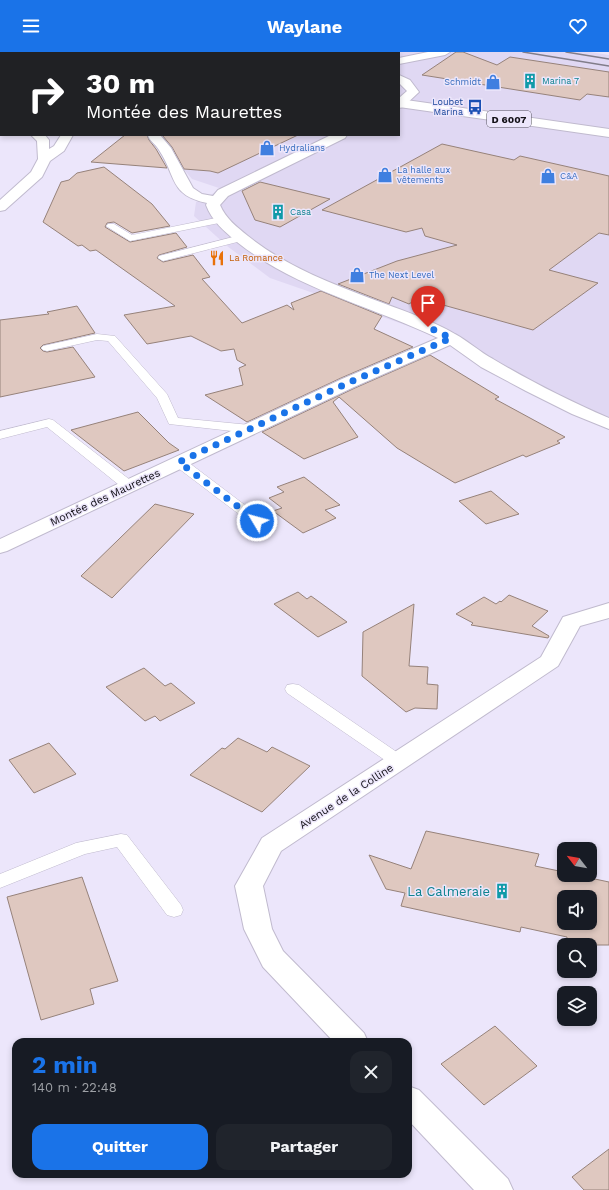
<!DOCTYPE html>
<html lang="fr">
<meta charset="utf-8">
<style>
:root{--surface:#171b24;--page:#20242c;--text:#f1f3f6;--muted:#9ea1a6;--accent:#1a73e8}
body{margin:0;font-family:"Work Sans",sans-serif;background:var(--page);color:var(--text);height:100vh;display:flex;flex-direction:column;font-size:15px;white-space:nowrap}
*{box-sizing:border-box;margin:0}
p{font-size:13px;color:var(--muted)}
.icon{flex:none;width:22px;height:22px;fill:none;stroke:currentColor;stroke-width:2;stroke-linecap:round;stroke-linejoin:round}
.map{position:relative;flex:1;overflow:hidden}
.side{position:absolute;left:12px;top:986px;width:400px;height:140px;display:flex;flex-direction:column;background:var(--surface);border-radius:12px;box-shadow:0 2px 6px #0003}
.side>*{flex:none}
.guide{position:absolute;left:0px;top:0px;width:400px;height:84px;box-shadow:0 2px 6px #0003;background:#202124;color:#fff;overflow:hidden}
.needle{width:26px;rotate:301deg}
.controls{position:absolute;left:557px;top:790px;display:grid;gap:8px}
.controls a{display:grid;place-items:center;width:40px;height:40px;border-radius:8px;background:var(--surface);box-shadow:0 2px 6px #0003;font-size:20px}
.pin{position:absolute;display:grid;place-items:center;width:34px;height:34px;color:#fff;margin:-41px -17px;border-radius:50% 50% 50% 0;rotate:-45deg;box-shadow:0 0 4px #0007}
.pin .icon{rotate:45deg}
.me{position:absolute;width:44px;margin:-22px;rotate:307deg;stroke-linejoin:round;filter:drop-shadow(0 0 3px #0008)}
.turn{display:flex;align-items:center;gap:14px;height:84px;padding:0 20px;font-size:18px}
.turn .icon{width:52px;height:52px;stroke-width:2.5}
.turn b{display:block;font-size:28px;line-height:34px}
.round{display:grid;place-items:center;flex:none;width:42px;height:42px;border-radius:12px;background:var(--page)}
.overview{display:flex;align-items:center;justify-content:space-between;height:68px;padding:0 20px}
h1{font-size:24px;font-weight:700;line-height:30px;color:var(--accent)}
.cta{display:flex;gap:8px;margin-top:auto;padding:8px 20px}
.cta a{flex:1;height:46px;border-radius:12px;background:var(--accent);color:#fff;font-size:16px;font-weight:700;line-height:46px;text-align:center}
.cta a+a{background:var(--page);color:var(--text)}
header{display:flex;justify-content:space-between;align-items:center;height:52px;padding:0 20px;background:var(--accent);color:#fff;font-size:18px;font-weight:700}
.map>svg:first-child{display:block}
</style>
<header><svg class="icon" aria-label="menu" viewBox="0 0 24 24"><path d="M4 6h16M4 12h16M4 18h16"/></svg>Waylane<svg class="icon" aria-label="heart" viewBox="0 0 24 24"><path d="M12 20l-8-8c-3-5 5-10 8-4 3-6 11-1 8 4z"/></svg></header>
<div class="map">
<svg width="609" height="1138" viewBox="0 0 609 1138">
<rect width="100%" height="100%" fill="#ece6fb"/>
<!-- built -->
<polygon fill="#e0d8f3" points="131,0 590,0 609,3 609,371 443,286 270,226 227,194 194,164 196,150 222,137 192,127 155,83 399,83 399,1"/>
<!-- building -->
<g fill="#dfc8c0" stroke="#96827a" fill-rule="evenodd">
<polygon points="456,0 463,0 497,13 510,5 609,20 609,45 587,42 580,48 422,23"/>
<polygon points="125,83 147,83 149,88 156,97 167,116 91,110"/>
<polygon points="162,83 298,83 218,121 210,119 184,117 172,95"/>
<polygon points="442,92 514,108 520,104 609,124 609,183 599,181 549,218 598,231 533,278 418,246 409,252 392,245 389,252 338,232 397,209 457,193 425,184 422,176 406,180 322,158"/>
<polygon points="104,115 152,152 170,174 132,181 114,170 107,171 105,175 130,190 176,181 187,195 159,203 157,206 163,210 193,203 210,225 202,227 242,271 287,253 294,258 291,251 321,239 382,264 374,277 413,295 341,326 247,370 205,343 243,333 239,316 246,313 237,308 234,297 221,299 191,284 147,292 124,263 175,254 96,198 90,199 82,193 78,194 43,170 61,130 69,128 77,121"/>
<polygon points="260,130 330,147 280,175 255,168 242,139"/>
<polygon points="77,254 95,281 43,293 40,296 43,299 47,300 73,295 95,325 0,345 0,268 49,262 47,260"/>
<polygon points="430,303 499,345 495,347 565,385 557,389 560,391 526,405 523,403 455,431 397,396 339,345 333,350 358,385 304,407 262,380 355,336"/>
<polygon points="138,360 169,391 179,398 124,419 71,378"/>
<polygon points="304,425 340,453 325,458 336,466 303,481 273,459 282,456 269,446 284,440 277,435"/>
<polygon points="491,439 519,462 486,472 459,449"/>
<polygon points="155,452 194,462 112,546 81,524"/>
<polygon points="298,540 307,547 311,544 347,570 318,585 274,552"/>
<polygon points="509,543 548,559 532,574 549,584 548,586 471,573 473,571 456,562 484,545 496,552 500,549 501,550"/>
<polygon points="414,552 409,614 428,615 427,632 438,633 437,657 415,656 406,660 362,624 363,580"/>
<polygon points="144,616 165,634 171,631 195,651 160,669 155,664 145,669 106,635"/>
<polygon points="238,686 267,700 272,695 310,714 262,760 190,723 222,696 225,697"/>
<polygon points="49,691 76,722 34,741 9,708"/>
<path d="M426,779L539,802L535,814L564,820V823H576L609,830V893H566L567,885L521,875L520,880L401,854L405,841L386,837L369,803L411,817ZM564,845H590V871H564Z"/>
<polygon points="82,825 118,929 90,937 94,952 41,968 7,845"/>
<polygon points="495,974 537,1014 484,1053 441,1012"/>
<polygon points="609,1097 609,1138 584,1138 572,1125"/>
</g>
<g fill="none" stroke-linecap="round" stroke-linejoin="round">
<!-- service casing -->
<g stroke="#c0bace" stroke-width="1">
<g id="service">
<polygon points="221,165 224,166 226,168 224,170 130,189 106,174 108,172 114,172 132,183"/>
<polygon points="241,183 245,184 246,186 245,188 163,209 158,206 159,204"/>
<polygon points="97,282 115,284 167,342 178,366 250,373 254,374 256,377 254,380 250,381 169,372 157,346 108,289 97,288 47,299 43,298 41,296 43,294"/>
<polygon points="49,367 53,368 134,431 136,434 134,437 124,437 47,375 0,387 0,379"/>
<polygon points="179,406 184,407 262,466 264,469 262,472 257,473 252,472 174,413 173,410 174,407"/>
<polygon points="293,632 299,633 404,705 406,709 404,713 398,715 392,713 287,641 285,637 287,633"/>
<polygon points="121,782 127,783 181,853 183,858 181,863 174,865 167,863 117,795 85,802 0,836 0,822 76,791"/>
</g>
</g>
<!-- minor casing -->
<g stroke="#c0bace" stroke-width="2">
<g id="minor">
<rect x="317" y="0" width="15" height="1"/>
<polygon points="428,0 450,0 445,3 399,12 399,6"/>
<polygon points="399,23 410,28 419,40 403,55 399,56 399,46 407,39 399,31"/>
<path d="M148,83H160L171,96L193,136L202,142L213,144L218,138L331,83H347L345,86L228,144L220,153C226,167 237,175 248,184C288,216 335,233 383,251C407,260 433,269 455,282C468,289 480,300 493,307C530,329 569,349 609,366V377L572,362L526,339L481,315L450,293L354,335L7,499L0,501V487L342,327L438,286C371,254 296,237 237,190C224,179 212,169 206,153L207,151C169,143 177,125 159,98C156,92 149,89 148,83Z"/>
<polygon points="609,551 609,566 580,574 558,614 281,799 263,834 272,877 283,899 364,981 368,990 334,990 263,915 244,877 235,834 262,786 541,605 563,565"/>
<polygon points="408,1034 419,1038 508,1127 513,1138 474,1138 408,1068"/>
</g>
</g>
<!-- secondary casing -->
<g stroke="#c0bace" stroke-width="2">
<g id="secondary">
<rect x="123" y="0" width="10" height="1"/>
<rect x="172" y="0" width="11" height="1"/>
<rect x="0" y="55" width="1" height="8"/>
<polygon points="31,83 45,83 49,88 49,97 54,94 61,83 73,83 64,99 50,109 42,125 5,158 0,159 0,148 31,120 38,107 37,89"/>
</g>
</g>
<!-- primary casing -->
<g stroke="#c0bace" stroke-width="2">
<g id="primary">
<polygon points="0,0 5,1 1,1 0,7"/>
<rect x="15" y="0" width="62" height="1"/>
<polygon points="399,47 609,77 609,85 399,55"/>
</g>
</g>
<!-- service -->
<use href="#service" fill="#fff" fill-rule="evenodd"/>
<!-- minor -->
<use href="#minor" fill="#fff" fill-rule="evenodd"/>
<!-- secondary -->
<use href="#secondary" fill="#fff" fill-rule="evenodd"/>
<!-- primary -->
<use href="#primary" fill="#fff" fill-rule="evenodd"/>
<!-- rail -->
<g stroke="#817d8a" stroke-width="1.5">
<polyline points="523,0 609,14"/>
<polyline points="566,0 609,7"/>
</g>
</g>
<g fill="none" stroke-linecap="round" stroke-linejoin="round">
<!-- route -->
<polyline stroke="#1a73e8" stroke-width="7" stroke-dasharray="0 12.6" points="257,469 179,410 348,331 451,286 428,275"/>
</g>
<!-- icons -->
<defs>
<g id="building-bare" transform="scale(1.2)"><path d="M-4-6H4V6H1V3H-1V6H-4ZM-2.5-4.3h1.7v1.8h-1.7ZM.8-4.3h1.7v1.8H.8ZM-2.5-1h1.7V.8h-1.7ZM.8-1h1.7V.8H.8Z" fill="#0f9aa8" stroke="#ece6fb" stroke-width="2.5" paint-order="stroke"/></g>
<g id="shop-bare" transform="scale(1.2)"><path d="M-5-2.5h2.3a2.7 3.5 0 0 1 5.4 0H5L5.5 6h-11ZM-1.5-2.5h3a1.5 2.3 0 0 0-3 0Z" fill="#3f7fe0" stroke="#ece6fb" stroke-width="2.5" paint-order="stroke"/></g>
<g id="bus-bare" transform="scale(1.2)"><path d="M-5-6H5V4H4V6H2V4H-2V6H-4V4H-5ZM-3.5-4V0h7V-4ZM-3.5 1.2v1.5H-2V1.2ZM2 1.2v1.5H3.5V1.2Z" fill="#1a4fb4" stroke="#ece6fb" stroke-width="2.5" paint-order="stroke"/></g>
<g id="restaurant-bare" transform="scale(1.2)"><path d="M-5-6h1v4h1v-4h1v4h1v-4h1v5L-1.5 .5V6h-2V.5L-5-1ZM5-6V6H3V1.5H1.5Q1.5-4 5-6Z" fill="#e8710a" stroke="#ece6fb" stroke-width="2.5" paint-order="stroke"/></g>
</defs>
<g fill-rule="evenodd">
<use href="#building-bare" x="530" y="29"/>
<use href="#shop-bare" x="493" y="30"/>
<use href="#bus-bare" x="475" y="55"/>
<use href="#shop-bare" x="267" y="96"/>
<use href="#shop-bare" x="385" y="123"/>
<use href="#shop-bare" x="548" y="124"/>
<use href="#building-bare" x="278" y="160"/>
<use href="#restaurant-bare" x="217" y="206"/>
<use href="#shop-bare" x="357" y="223"/>
<use href="#building-bare" x="502" y="839"/>
</g>
<g text-anchor="middle" stroke-width="3" stroke-linejoin="round" paint-order="stroke">
<!-- far-culture labels -->
<g font-size="9" fill="#0d838f" stroke="#ece6fb" text-anchor="start">
<text x="542" y="32">Marina 7</text>
<text x="290" y="163">Casa</text>
</g>
<!-- far-shop labels -->
<g font-size="9" fill="#366cbe" stroke="#ece6fb" text-anchor="start">
<text x="481" y="33" text-anchor="end">Schmidt</text>
<text x="279" y="99">Hydralians</text>
<text x="397" y="121">La halle aux<tspan x="397" dy="10">vêtements</tspan></text>
<text x="560" y="127">C&amp;A</text>
<text x="369" y="226">The Next Level</text>
</g>
<!-- far-transit labels -->
<g font-size="9" fill="#164399" stroke="#ece6fb" text-anchor="end">
<text x="463" y="53">Loubet<tspan x="463" dy="10">Marina</tspan></text>
</g>
<!-- far-food labels -->
<g font-size="9" fill="#c56008" stroke="#ece6fb" text-anchor="start">
<text x="229" y="209">La Romance</text>
</g>
<!-- shield labels -->
<rect fill="#ece6fb" stroke="#53505a" stroke-width="1" x="487" y="59" width="44" height="16" rx="3"/>
<g font-size="10" font-weight="bold" fill="#110f15">
<text x="509" y="71">D 6007</text>
</g>
<!-- street labels -->
<g font-size="11" fill="#110f15" stroke="#ece6fb">
<text transform="translate(105 445) rotate(-25)" y="4">Montée des Maurettes</text>
<text transform="translate(346 744) rotate(-33)" y="4">Avenue de la Colline</text>
</g>
<!-- near-culture labels -->
<g font-size="13" fill="#0d838f" stroke="#ece6fb" text-anchor="end">
<text x="490" y="844">La Calmeraie</text>
</g>
</g>
</svg>
<div class="controls">
<a><svg class="needle" viewBox="-14 -14 28 28"><path d="M0-13l5 13h-10z" fill="#e53935"/><path d="M0 13l5-13h-10z" fill="#9ea1a6"/></svg></a>
<a><svg class="icon" aria-label="sound" viewBox="0 0 24 24"><path d="M4 9h4l5-4v14l-5-4H4zM17 9q2 3 0 6"/></svg></a>
<a><svg class="icon" aria-label="search" viewBox="0 0 24 24"><circle cx="10" cy="10" r="6"/><path d="M15 15l6 6"/></svg></a>
<a><svg class="icon" aria-label="layers" viewBox="0 0 24 24"><path d="M12 4l9 5-9 5-9-5zM3 14l9 5 9-5"/></svg></a>
</div>
<div class="pin" style="left:428px;top:275px;background:#d93025"><svg class="icon" aria-label="arrive" viewBox="0 0 24 24"><path d="M6 21V4h12l-3 4 3 4H6"/></svg></div>
<svg class="me" style="left:257px;top:469px" viewBox="-20 -20 40 40"><circle r="17" fill="#1a73e8" stroke="#fff" stroke-width="3"/><path d="M0-11L8 9 0 5-8 9z" fill="#fff"/></svg>
<div class="guide">
<div class="turn"><svg class="icon" aria-label="right" viewBox="0 0 24 24"><path d="M7 20v-9h11M14 6l5 5-5 5"/></svg><div><b>30 m</b>Montée des Maurettes</div></div>
</div>
<section class="side">
<div class="overview"><div><h1>2 min</h1><p>140 m · 22:48</p></div><a class="round"><svg class="icon" aria-label="close" viewBox="0 0 24 24"><path d="M6 6l12 12M18 6L6 18"/></svg></a></div>
<div class="cta"><a>Quitter</a><a>Partager</a></div>
</section>
</div>
